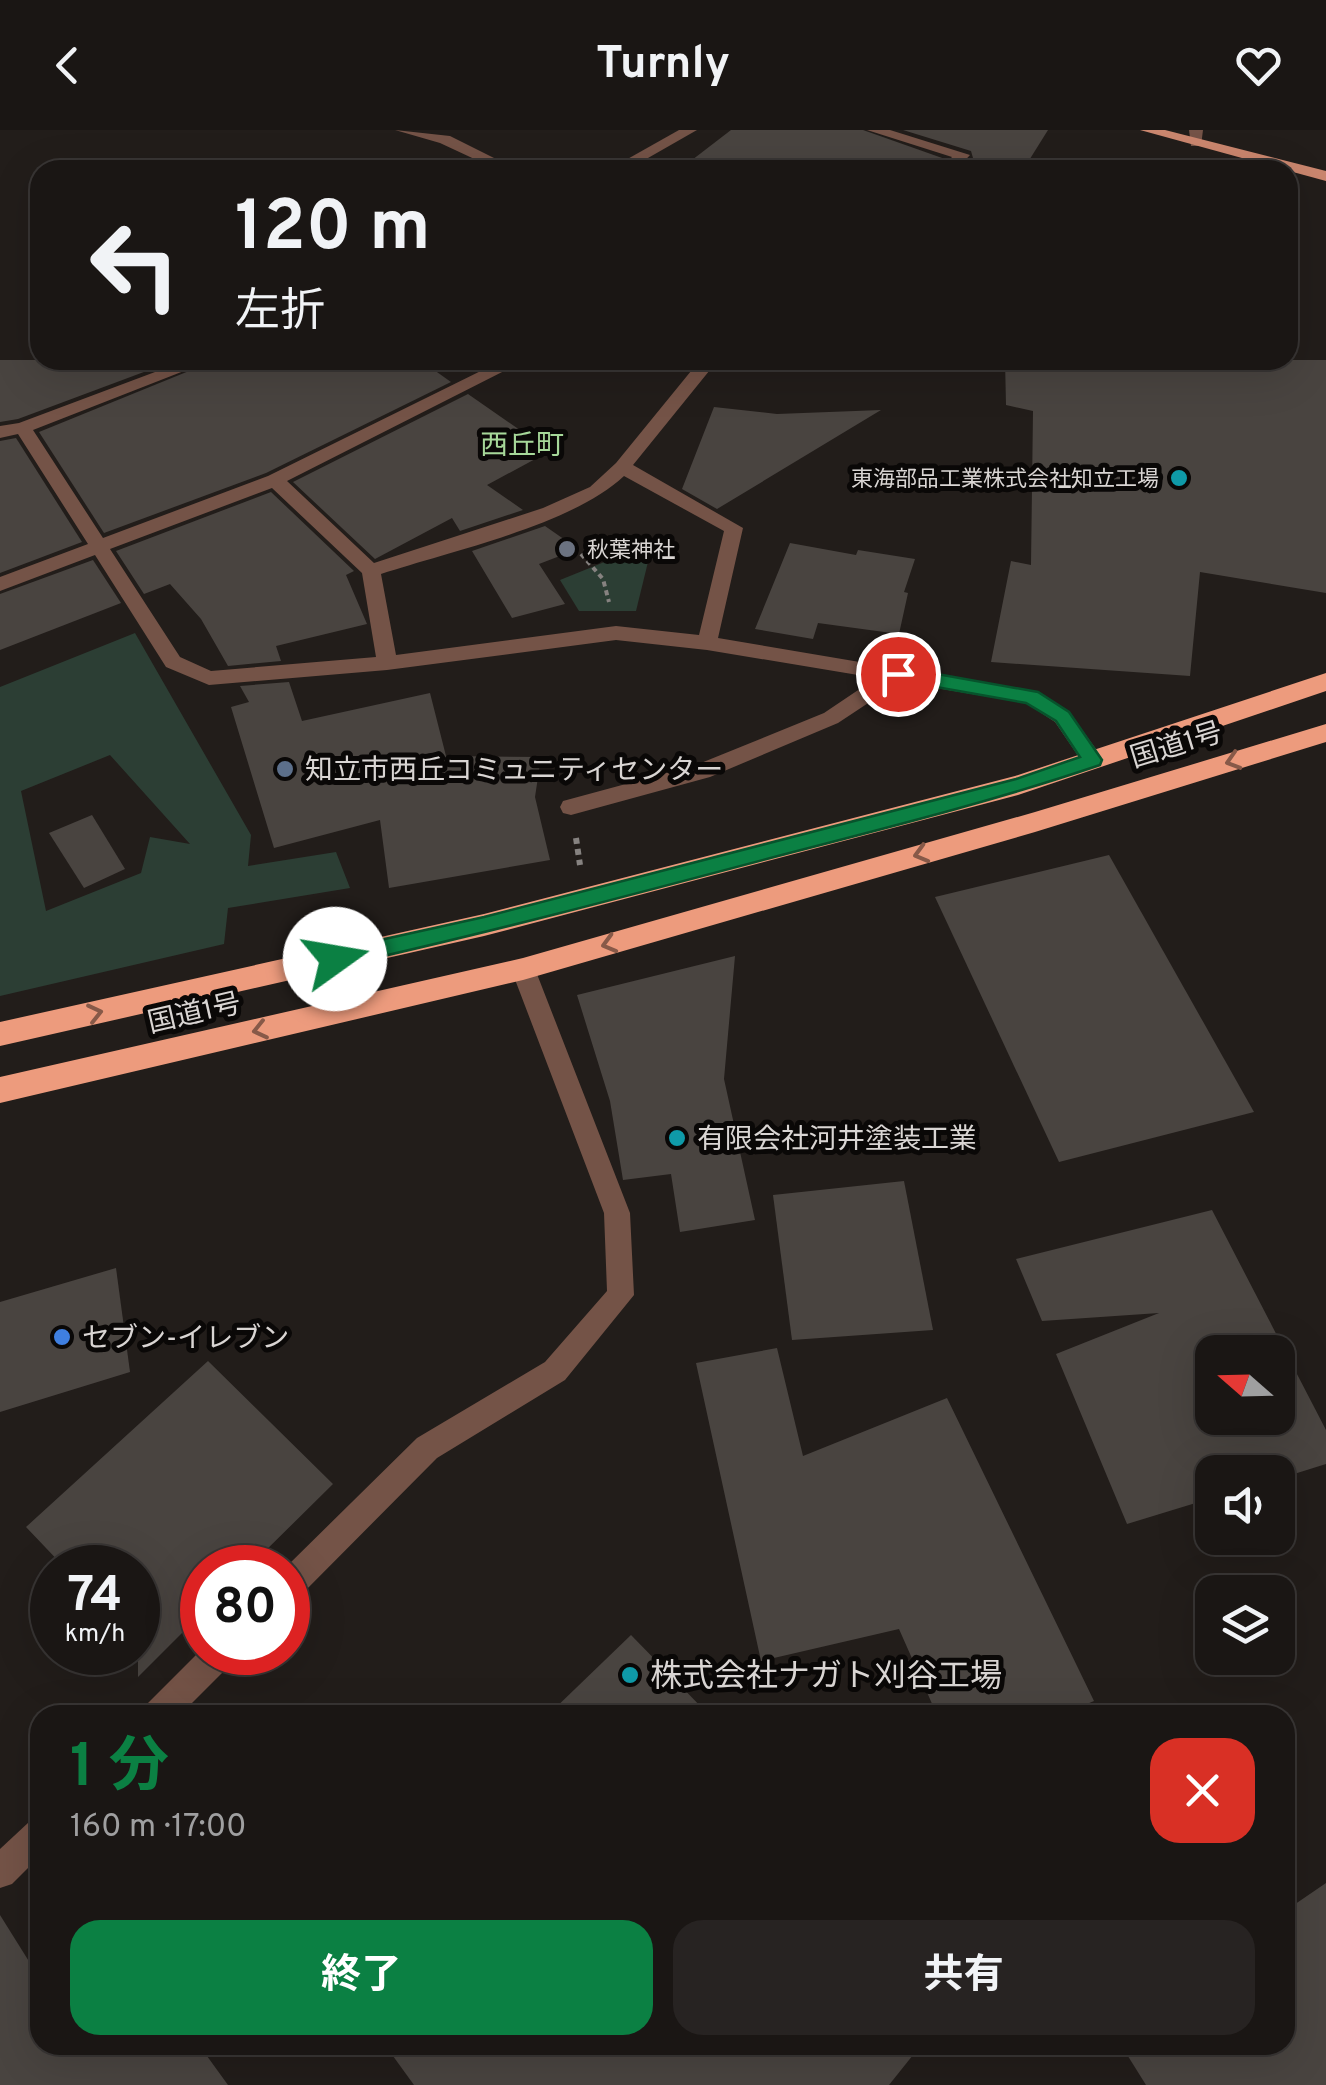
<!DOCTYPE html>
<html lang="ja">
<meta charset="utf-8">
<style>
:root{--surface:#1a1614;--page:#272322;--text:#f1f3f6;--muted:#9f9fa0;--line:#383534;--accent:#0b8043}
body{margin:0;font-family:Overpass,"Noto Sans JP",sans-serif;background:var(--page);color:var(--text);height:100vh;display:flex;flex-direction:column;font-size:38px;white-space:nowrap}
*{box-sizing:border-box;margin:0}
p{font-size:32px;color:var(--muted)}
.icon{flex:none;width:55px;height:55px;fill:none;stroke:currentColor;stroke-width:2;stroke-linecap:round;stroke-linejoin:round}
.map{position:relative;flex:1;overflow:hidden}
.side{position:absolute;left:30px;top:1575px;width:1265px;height:350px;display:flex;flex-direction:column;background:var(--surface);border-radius:30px;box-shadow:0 10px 40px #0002,0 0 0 2px var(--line)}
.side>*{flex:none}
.banner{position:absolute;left:30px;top:30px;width:1268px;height:210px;border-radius:30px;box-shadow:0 10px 40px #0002,0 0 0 2px var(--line);background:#1a1614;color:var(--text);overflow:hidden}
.needle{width:65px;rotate:290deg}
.tools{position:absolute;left:1195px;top:1205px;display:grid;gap:20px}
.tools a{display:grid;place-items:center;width:100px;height:100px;border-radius:20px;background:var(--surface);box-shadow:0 10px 40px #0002,0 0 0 2px var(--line);font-size:50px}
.speed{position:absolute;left:30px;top:1415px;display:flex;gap:20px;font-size:50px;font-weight:700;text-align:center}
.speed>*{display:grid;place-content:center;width:130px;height:130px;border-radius:50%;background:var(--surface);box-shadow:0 10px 40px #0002,0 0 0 2px var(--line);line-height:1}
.speed small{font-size:25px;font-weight:400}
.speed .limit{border:15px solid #d22;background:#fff;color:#111}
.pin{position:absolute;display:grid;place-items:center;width:85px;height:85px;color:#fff;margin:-42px;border:5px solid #fff;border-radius:50%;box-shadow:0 2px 10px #0007}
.me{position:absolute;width:110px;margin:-55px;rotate:77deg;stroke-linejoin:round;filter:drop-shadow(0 0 8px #0008)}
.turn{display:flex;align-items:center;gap:35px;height:210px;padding:0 40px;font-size:45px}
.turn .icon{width:130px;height:130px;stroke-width:2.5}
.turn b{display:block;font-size:70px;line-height:85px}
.round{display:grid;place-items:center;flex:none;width:105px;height:105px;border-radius:30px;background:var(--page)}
.summary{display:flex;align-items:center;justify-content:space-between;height:170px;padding:0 40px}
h1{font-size:60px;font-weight:700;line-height:75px;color:var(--accent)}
.primary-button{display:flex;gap:20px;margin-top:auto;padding:20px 40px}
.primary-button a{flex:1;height:115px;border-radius:30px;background:var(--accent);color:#fff;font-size:40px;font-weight:700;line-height:115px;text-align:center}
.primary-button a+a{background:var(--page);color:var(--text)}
header{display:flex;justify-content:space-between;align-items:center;height:130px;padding:0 40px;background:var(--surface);font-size:45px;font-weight:700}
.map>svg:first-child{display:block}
</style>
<header><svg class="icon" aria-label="back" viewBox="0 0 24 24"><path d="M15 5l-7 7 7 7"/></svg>Turnly<svg class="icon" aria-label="heart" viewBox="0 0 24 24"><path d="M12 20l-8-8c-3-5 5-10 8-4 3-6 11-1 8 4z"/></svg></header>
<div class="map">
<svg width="1326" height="1955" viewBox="0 0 1326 1955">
<rect width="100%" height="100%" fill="#221d1a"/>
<!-- green -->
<g fill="#2c3e34" fill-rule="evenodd">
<polygon points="634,420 648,432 636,481 579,481 560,450"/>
<path d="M135,503L251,705L248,736L336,722L350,758L228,778L224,814L0,866V557ZM110,625L190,714L150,707L141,743L46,781L21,661Z"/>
</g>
<!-- building -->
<g fill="#494440" fill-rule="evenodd">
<polygon points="731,0 863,0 945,29 936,40 679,40"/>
<polygon points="903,0 1048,0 1023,40 961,40 973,28 971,21"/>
<polygon points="0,230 176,230 18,289 0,292"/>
<polygon points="216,230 420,230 451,252 266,343 104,403 39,302"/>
<polygon points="1005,230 1326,230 1326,463 1200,442 1190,546 991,532 1011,431 1031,435 1033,281 1006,275"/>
<polygon points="468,264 550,321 487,355 523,380 460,401 452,388 375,429 293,352"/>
<polygon points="714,277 777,284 881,280 717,379 682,359"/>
<polygon points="16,308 82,412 0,443 0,311"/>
<polygon points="271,362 354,441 346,445 367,494 276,516 281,531 228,536 201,489 170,454 144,464 116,421"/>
<polygon points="545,396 578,419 539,434 565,474 512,488 472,421"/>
<polygon points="790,413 856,425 858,420 915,429 904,462 908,463 899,504 818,493 813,509 755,499"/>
<polygon points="93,430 121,473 0,520 0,464"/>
<polygon points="289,552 302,591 430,563 446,626 541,627 535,667 550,730 389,758 380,690 274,718 231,577 249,572 240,556"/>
<polygon points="92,685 125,739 84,758 49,703"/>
<polygon points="1109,725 1254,982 1059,1032 935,767"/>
<polygon points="735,826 724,949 755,1090 680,1102 671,1044 623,1050 610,971 577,865"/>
<polygon points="904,1051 933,1200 792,1210 773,1065"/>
<path d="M1212,1080L1326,1300V1334L1278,1349V1342H1212V1368L1127,1394L1056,1224L1159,1183L1042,1191L1016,1129ZM1212,1222H1278V1288H1212Z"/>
<polygon points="116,1138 130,1242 0,1282 0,1172"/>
<polygon points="777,1218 803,1326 947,1268 1094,1571 1061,1585 937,1585 899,1499 761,1531 696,1233"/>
<polygon points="208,1231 333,1354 248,1438 202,1438 202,1483 138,1547 138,1438 65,1438 26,1397"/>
<polygon points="631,1505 709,1585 548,1585"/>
<polygon points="1326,1753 1326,1955 1146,1955 1121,1915 1285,1915 1285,1781"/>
<polygon points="0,1785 40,1849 40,1915 199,1915 228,1955 0,1955"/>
<polygon points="385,1915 921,1915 889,1955 414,1955"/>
</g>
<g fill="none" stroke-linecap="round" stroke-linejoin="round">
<!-- path-far1 -->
<polyline stroke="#868280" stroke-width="4" stroke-dasharray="5 4" stroke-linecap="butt" points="581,424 603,449 609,472"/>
<!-- path -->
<polyline stroke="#868280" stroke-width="6" stroke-dasharray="6 5" stroke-linecap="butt" points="576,708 580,735"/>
<!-- street -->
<g fill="#745347" fill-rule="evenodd">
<polygon points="395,0 450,6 518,40 498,40 440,13"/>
<polygon points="679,0 697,0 627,40 608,40"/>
<polygon points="867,0 890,0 970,25 956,40 940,40 952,27"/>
<polygon points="1189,0 1203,0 1201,16 1191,16"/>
<path d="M187,230H212L33,300L103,408L268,346L503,230H526L287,351L374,433L543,378L590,357L616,333L700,230H718L633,335L743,398L718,508L1038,562L1069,582L1104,630L1101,636H1085L1055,592L1026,573L900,552L838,593L710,647L571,685L563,683L560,677L563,671L696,635L824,583L876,548L707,520L616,510L387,540L209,555L166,537L95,425L0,461V447L88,414L18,304L0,308V296L19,293ZM624,346L724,401L699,505L616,496L396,525L381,444C451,421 572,395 624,346ZM272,358L362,443L376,527L211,541L180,527L110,419Z"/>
<polygon points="523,829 531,832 535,839 630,1083 634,1165 565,1250 437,1328 299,1467 288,1471 285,1438 417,1308 545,1232 607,1161 604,1083 511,839 515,832"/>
<polygon points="202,1519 202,1522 236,1522 232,1533 180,1585 142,1585 147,1574"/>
<polygon points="40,1687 40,1726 12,1754 0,1758 0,1719 29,1692"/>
</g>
<!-- primary -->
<polygon fill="#ca866e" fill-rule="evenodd" points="1140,0 1165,0 1326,41 1326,51"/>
<!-- highway -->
<g fill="#ed9b7d" fill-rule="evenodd">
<polygon points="1326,543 1326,561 1018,665 484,806 0,916 0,892 484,784 1015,646"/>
<polygon points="1326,594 1326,612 1035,702 523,850 0,973 0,947 523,828 1035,682"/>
</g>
</g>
<!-- one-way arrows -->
<defs><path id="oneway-chevron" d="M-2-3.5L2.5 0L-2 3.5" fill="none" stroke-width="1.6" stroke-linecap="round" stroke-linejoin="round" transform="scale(2.5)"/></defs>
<g stroke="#875948">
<use href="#oneway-chevron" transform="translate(1233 631) rotate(163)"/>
<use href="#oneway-chevron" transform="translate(921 724) rotate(164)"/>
<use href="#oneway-chevron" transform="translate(609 814) rotate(164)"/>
<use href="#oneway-chevron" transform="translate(95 883) rotate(-13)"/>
<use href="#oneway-chevron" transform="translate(260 900) rotate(167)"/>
</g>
<!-- route -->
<path fill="#0b8043" stroke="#07532c" stroke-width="2.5" d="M898,537L1038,562L1069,582L1102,630L1100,635C994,671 886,698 778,726C631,765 484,804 335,837L328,835L325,829L328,823L335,820L484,787L1016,649L1080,627L1056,591L1026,573L891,549V539Z"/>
<!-- markers -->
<g fill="#0f9aa8" stroke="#0a0807" stroke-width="4">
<circle cx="1179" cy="348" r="10"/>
<circle cx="677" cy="1008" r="10"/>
<circle cx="630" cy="1545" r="10"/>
</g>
<circle fill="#6b7280" stroke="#0a0807" stroke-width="4" cx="567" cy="419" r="10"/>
<circle fill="#5c6f8a" stroke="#0a0807" stroke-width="4" cx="285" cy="639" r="10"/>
<circle fill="#3f7fe0" stroke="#0a0807" stroke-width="4" cx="62" cy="1207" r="10"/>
<g text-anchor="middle" stroke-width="10" stroke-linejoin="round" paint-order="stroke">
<!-- far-poi labels -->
<g font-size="22" fill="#d9d5d3" stroke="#0a0807" text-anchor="end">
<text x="1159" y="356">東海部品工業株式会社知立工場</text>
<text x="587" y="427" text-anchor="start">秋葉神社</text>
</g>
<!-- far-quarter labels -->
<g font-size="28" fill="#a6d899" stroke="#0a0807">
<text x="522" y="324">西丘町</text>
</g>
<!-- street labels -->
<g font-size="28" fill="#d9d5d3" stroke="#0a0807">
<text transform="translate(1176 614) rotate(-17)" y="10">国道1号</text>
<text transform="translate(194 882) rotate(-13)" y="10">国道1号</text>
</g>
<!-- poi labels -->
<g font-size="28" fill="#d9d5d3" stroke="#0a0807" text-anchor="start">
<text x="305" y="649">知立市西丘コミュニティセンター</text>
<text x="697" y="1018">有限会社河井塗装工業</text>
<text x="82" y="1217">セブン-イレブン</text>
</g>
<!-- near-poi labels -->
<g font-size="32" fill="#d9d5d3" stroke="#0a0807" text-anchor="start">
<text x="650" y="1556">株式会社ナガト刈谷工場</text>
</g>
</g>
</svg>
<div class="tools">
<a><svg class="needle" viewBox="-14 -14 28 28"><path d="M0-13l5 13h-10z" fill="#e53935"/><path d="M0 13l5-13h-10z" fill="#9f9fa0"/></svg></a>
<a><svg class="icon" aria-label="sound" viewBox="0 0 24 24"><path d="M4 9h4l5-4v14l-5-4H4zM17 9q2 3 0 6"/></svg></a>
<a><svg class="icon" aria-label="layers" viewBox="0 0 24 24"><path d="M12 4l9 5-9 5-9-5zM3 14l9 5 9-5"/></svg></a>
</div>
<div class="speed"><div>74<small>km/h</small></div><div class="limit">80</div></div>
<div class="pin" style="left:898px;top:544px;background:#d93025"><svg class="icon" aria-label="arrive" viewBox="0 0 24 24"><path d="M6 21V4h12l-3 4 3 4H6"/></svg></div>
<svg class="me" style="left:335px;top:829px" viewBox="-20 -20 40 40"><circle r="19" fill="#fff"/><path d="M0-13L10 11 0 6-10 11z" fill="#0b8043"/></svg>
<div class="banner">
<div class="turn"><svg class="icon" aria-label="left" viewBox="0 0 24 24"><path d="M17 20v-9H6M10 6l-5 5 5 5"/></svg><div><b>120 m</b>左折</div></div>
</div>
<section class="side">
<div class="summary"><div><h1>1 分</h1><p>160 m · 17:00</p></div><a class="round" style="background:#d93025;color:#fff"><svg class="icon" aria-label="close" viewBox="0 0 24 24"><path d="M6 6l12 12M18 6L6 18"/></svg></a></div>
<div class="primary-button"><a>終了</a><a>共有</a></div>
</section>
</div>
